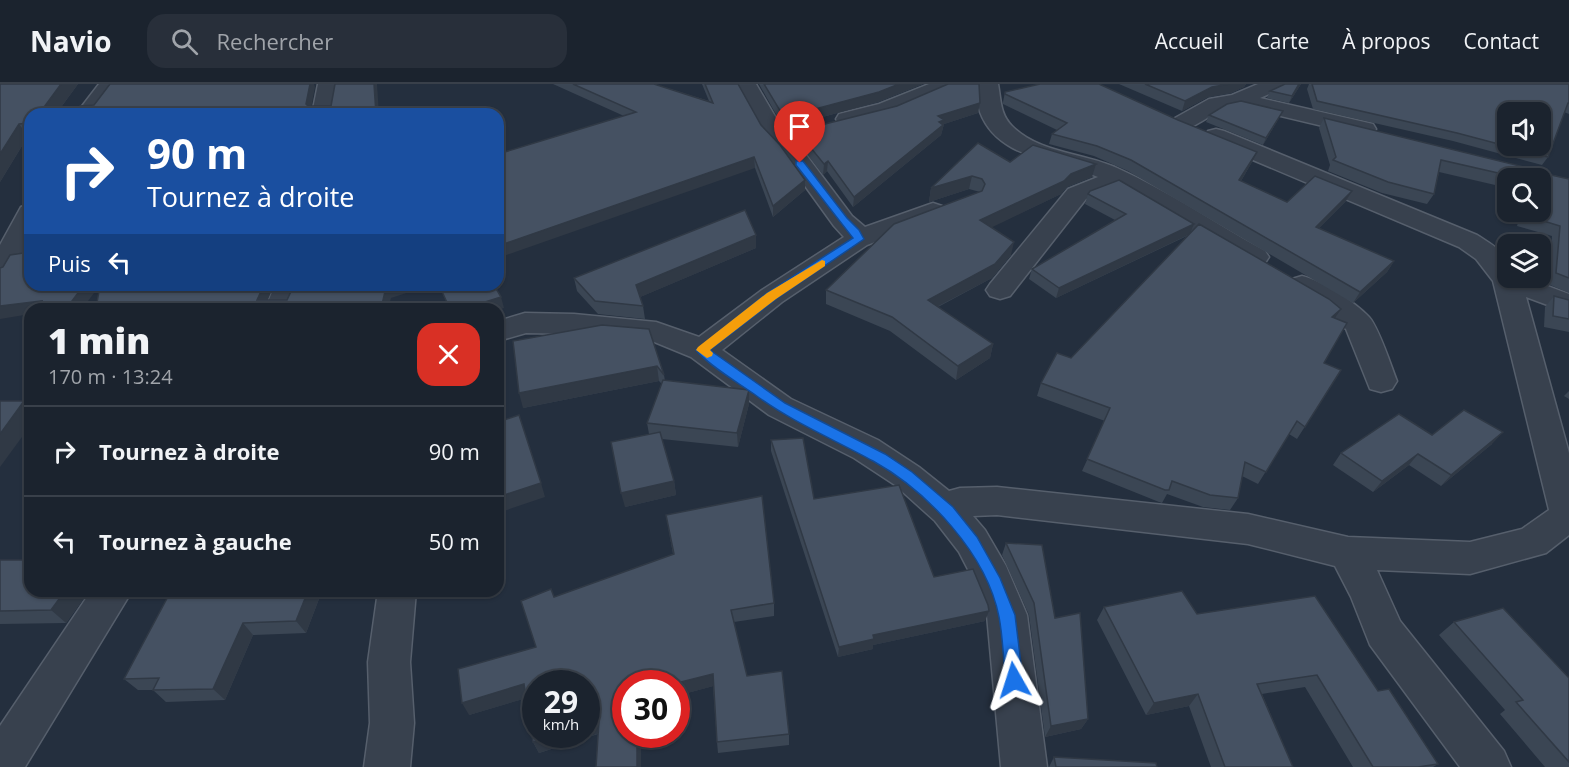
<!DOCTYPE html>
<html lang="fr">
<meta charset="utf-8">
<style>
:root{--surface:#1b232e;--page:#282f3a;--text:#f1f3f6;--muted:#a0a4aa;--line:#39404a}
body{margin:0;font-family:"Open Sans",sans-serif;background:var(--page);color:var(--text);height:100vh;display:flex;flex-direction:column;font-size:22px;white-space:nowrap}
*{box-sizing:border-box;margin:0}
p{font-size:20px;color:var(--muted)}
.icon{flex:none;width:33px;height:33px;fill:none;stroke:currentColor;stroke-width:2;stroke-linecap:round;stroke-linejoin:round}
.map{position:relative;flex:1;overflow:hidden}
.side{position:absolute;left:24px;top:219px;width:480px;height:294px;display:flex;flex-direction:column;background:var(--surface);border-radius:18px;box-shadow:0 2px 4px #0004,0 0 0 2px var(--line)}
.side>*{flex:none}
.top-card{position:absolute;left:24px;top:24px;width:480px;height:183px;border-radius:18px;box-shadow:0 2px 4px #0004,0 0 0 2px var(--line);background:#1a4fa0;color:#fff;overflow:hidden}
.tools{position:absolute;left:1497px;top:18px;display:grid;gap:12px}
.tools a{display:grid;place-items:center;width:54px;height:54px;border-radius:12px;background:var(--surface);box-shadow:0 2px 4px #0004,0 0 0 2px var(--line);font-size:30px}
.speed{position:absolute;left:522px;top:586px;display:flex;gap:12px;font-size:30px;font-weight:700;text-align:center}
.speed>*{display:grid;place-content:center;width:78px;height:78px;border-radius:50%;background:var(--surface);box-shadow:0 2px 4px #0004,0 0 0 2px var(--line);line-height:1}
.speed small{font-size:15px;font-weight:400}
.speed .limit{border:9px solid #d22;background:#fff;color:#111}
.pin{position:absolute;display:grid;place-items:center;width:51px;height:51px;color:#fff;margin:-62px -26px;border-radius:50% 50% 50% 0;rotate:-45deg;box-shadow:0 0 6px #0007}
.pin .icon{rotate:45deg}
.me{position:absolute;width:66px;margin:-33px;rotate:354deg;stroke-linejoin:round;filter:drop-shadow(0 0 4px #0008)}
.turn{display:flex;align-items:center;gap:21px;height:126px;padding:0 24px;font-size:27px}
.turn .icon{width:78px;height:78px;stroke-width:2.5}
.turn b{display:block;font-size:42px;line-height:51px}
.then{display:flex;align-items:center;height:57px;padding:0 24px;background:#0003;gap:12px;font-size:22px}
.round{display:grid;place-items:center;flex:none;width:63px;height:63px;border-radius:18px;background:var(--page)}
.overview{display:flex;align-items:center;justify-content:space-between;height:102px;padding:0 24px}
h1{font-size:36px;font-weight:800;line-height:45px}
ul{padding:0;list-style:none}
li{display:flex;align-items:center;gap:18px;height:90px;padding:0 24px;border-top:2px solid var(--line)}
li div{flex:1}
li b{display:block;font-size:22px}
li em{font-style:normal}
header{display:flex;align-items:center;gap:36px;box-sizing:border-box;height:84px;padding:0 30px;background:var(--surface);border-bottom:2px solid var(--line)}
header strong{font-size:28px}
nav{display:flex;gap:33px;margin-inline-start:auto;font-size:21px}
.search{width:420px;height:54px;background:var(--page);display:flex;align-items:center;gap:15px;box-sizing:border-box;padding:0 21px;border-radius:18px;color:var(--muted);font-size:22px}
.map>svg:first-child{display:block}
</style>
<header>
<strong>Navio</strong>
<div class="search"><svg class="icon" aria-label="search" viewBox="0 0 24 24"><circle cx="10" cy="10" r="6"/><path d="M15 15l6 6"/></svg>Rechercher</div>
<nav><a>Accueil</a><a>Carte</a><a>À propos</a><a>Contact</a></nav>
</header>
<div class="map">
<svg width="1569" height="683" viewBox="0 0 1569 683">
<rect width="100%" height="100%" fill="#242f3e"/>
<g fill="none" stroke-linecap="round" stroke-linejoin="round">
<!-- street casing -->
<g stroke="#565f6c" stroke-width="3">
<g id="street">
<polygon points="99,0 120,0 98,30 76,30"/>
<polygon points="318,0 338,0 334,30 312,30"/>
<path d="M736,0H756L783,46L798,60L852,132L865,143L933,119L942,122L946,127L942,132L867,161L782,218L722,266L791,315L878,356L919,383L949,407L960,404L997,403L1248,430L1348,453L1470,458L1522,445L1549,426L1493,197L1476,175L1459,163L1208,57L1205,52L1208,47L1216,45L1224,47L1477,151C1497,164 1508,168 1508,194H1526L1569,210V229L1526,213L1569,369V451L1546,469L1470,490L1377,486L1400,537L1504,667L1511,683H1460L1370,561L1351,513L1335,482L1248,460L997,431L973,432L985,446L1006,482L1027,531L1047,683H1001L987,531L974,497L959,468L935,437L895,401L854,374L769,331L691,273L652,257L574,250L526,249L498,257V237L525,229L574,230L656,238L699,253L762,206L844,153L834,142L782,70L763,50Z"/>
<polygon points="929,0 957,0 954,4 895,30 847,42 839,40 836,35 839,30 879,20"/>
<path d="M978,0H998C1001,16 1000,30 1012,42C1038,69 1084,69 1117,84C1168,107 1216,140 1265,167L1269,173L1265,179L1255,181L1245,179L1116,103L1086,115L1010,212L1000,215L990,212L986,206L990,200L1068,105L1098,93C1057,75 998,76 980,28C977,19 979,9 978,0Z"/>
<path d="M1258,0H1286L1283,4L1260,14L1373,40L1376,45L1373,50L1365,52L1238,22C1233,23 1228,24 1224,25C1207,31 1194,48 1175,44L1172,39L1175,34L1209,15L1232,11Z"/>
<polygon points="30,120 30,154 10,193 0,195 0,161 21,123"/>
<path d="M1302,192C1322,197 1355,218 1369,233C1379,244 1391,282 1397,297L1392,305L1381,308L1370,305L1346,245L1292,207L1288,201L1292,195Z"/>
<polygon points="275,201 303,201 293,225 265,225"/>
<polygon points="91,507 132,507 25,683 0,683 0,642"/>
<polygon points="378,507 416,507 410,578 414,639 410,683 364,683 370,639 368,578"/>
</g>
</g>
<!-- street -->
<use href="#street" fill="#38414e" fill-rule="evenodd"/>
</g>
<!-- wall -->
<g fill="#3b4654">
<polygon points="0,0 78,0 56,30 30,30 30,52 28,52 0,98"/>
<polygon points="553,0 654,0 709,17 702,0 738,0 761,41 805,96 805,106 773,133 755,84 624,32"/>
<polygon points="759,0 923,0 878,18 804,38 782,41"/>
<polygon points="1119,0 1246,0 1244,3 1231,9 1208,13 1182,27"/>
<polygon points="1285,0 1301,0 1289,19 1267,14 1270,7"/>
<polygon points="1309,0 1569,0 1569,30 1564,28 1548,73 1542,81 1453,57 1313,25 1307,5"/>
<polygon points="1005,8 1252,78 1241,97 1287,118 1346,117 1319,144 1394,177 1387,188 1353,219 1128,87 1094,72 1049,60 1052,50 1057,46 1003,20 1003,18"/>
<polygon points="897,22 978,29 944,40 941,51 853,123 827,87 823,91 797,57 797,47"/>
<polygon points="1209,31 1279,34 1263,61 1206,38"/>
<polygon points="1324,34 1569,95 1569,209 1548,200 1552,152 1517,142 1521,128 1540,128 1540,94 1508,94 1508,104 1439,88 1434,110 1427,120 1382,109 1328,87 1330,81 1319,44"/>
<polygon points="1010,78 1092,93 1067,103 1061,110 991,143 1011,171 992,194 938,223 993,260 990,274 956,296 890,247 826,220 826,206 980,108 969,105 929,118 931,104"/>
<polygon points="1088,110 1194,140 1191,148 1335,234 1324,279 1341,286 1297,355 1289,350 1258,400 1242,392 1238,414 1230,426 1203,423 1167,410 1162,419 1159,418 1082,387 1105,337 1037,312 1041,299 1071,274 1189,151 1056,214 1029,195 1032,185 1115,136 1085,120"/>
<polygon points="756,151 756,164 640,213 643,222 645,235 598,230 577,207 574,194"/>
<polygon points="1554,212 1569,216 1569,248 1544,243 1545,223"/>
<polygon points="649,245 664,291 665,297 749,320 738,363 662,355 674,397 676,411 625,423 649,350 647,339 662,300 659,297 523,324"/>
<polygon points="30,251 30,280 23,272"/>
<polygon points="1569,307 1569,315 1564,312"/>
<polygon points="1432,351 1492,360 1441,402 1409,381 1373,408 1333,381 1341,369"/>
<polygon points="771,356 814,415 934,493 985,537 873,561 873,565 838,573 771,367"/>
<polygon points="666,431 774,519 774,532 734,538 747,592 789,650 789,661 718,669 717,658 713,602 676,612 676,600 626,600 626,651 641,651 641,683 596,683 598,650 539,669 533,658 526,614 469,631 536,563 554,513 673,470"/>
<polygon points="1006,459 1055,534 1088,635 1081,645 1045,653 1029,531 1002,471"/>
<polygon points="0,476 30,507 89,507 66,539 0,540"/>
<polygon points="171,507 322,507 306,549 253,551 225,616 166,618 153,606 138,606 124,595"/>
<polygon points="1104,523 1197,530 1378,607 1438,680 1433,683 1353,683 1305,603 1262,610 1293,683 1211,683 1189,622 1146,631 1097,536"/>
<polygon points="1454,538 1569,594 1569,683 1545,683 1500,630 1505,626 1439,551"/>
<polygon points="1054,673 1157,683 1049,683"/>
</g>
<!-- shaded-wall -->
<g fill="#303945">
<polygon points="61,0 78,0 56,30 39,30"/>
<polygon points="310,0 314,0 315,3 310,30 306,20"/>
<polygon points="374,0 377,0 379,30 376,30"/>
<polygon points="899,0 923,0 878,18 804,38 782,41 782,30"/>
<polygon points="1229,0 1246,0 1244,3 1231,9 1208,13 1182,27 1185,17 1212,3"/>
<polygon points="1299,0 1301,0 1289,19 1292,12"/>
<polygon points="980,19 978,29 944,40 941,51 853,123 854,113 938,32"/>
<polygon points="1283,27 1279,34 1263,61 1266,54"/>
<polygon points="19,40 28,52 0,98 0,70"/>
<polygon points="1257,68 1252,78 1235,107 1239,96"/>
<polygon points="754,73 755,84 498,174 498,162"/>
<polygon points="828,77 827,87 823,91 824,80"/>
<polygon points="1096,80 1092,93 1067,103 1061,110 978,150 980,136 1071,90"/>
<polygon points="972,92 969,105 929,118 931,104"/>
<polygon points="805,96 805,106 773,133 773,122"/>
<polygon points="1352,107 1346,117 1310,153 1316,143"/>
<polygon points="1194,140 1190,150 1056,214 1059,204"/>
<polygon points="756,151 756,164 638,214 636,201"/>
<polygon points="1014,158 1011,171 992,194 925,229 928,216"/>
<polygon points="1394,177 1387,188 1353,219 1360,208"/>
<polygon points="84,201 100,201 82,225 66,225"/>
<polygon points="264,201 274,201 264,225 257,216"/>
<polygon points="393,201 431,201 391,214 388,225 381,225 386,203"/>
<polygon points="501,213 504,224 498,226 498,225 463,225"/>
<polygon points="42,217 48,225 30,225 30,230 0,235 0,222"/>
<polygon points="1341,225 1333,237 1332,233"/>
<polygon points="993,260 990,274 956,296 958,282"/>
<polygon points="657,282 659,297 523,324 519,309"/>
<polygon points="749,306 749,320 738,363 737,349"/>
<polygon points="24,317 30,323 30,342 0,383 0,350"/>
<polygon points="1503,348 1492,360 1441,402 1451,391"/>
<polygon points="1418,370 1409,381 1373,408 1382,397"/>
<polygon points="674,397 676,411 625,423 621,409"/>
<polygon points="541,399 545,413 498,429 498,413"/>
<polygon points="65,507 89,507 66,539 51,526"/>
<polygon points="308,507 322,507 306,549 296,537"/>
<polygon points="989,527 985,537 873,561 873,565 838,573 839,563 873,551"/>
<polygon points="243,539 253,551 225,616 213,605"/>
<polygon points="713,590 714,602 676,612 676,600 673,600"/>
<polygon points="524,600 530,613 469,631 462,619"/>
<polygon points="1198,610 1189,622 1146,631 1154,619"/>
<polygon points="1088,635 1081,645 1045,653 1051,642"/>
<polygon points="599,637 603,648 539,669 533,658 555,651 586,651 586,641"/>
<rect x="637" y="651" width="4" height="32"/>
</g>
<!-- building -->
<g fill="#455162" stroke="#303945" stroke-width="1.5" fill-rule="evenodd">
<polygon points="0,0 61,0 39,30 30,30 30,39 19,40 0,70"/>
<polygon points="110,0 310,0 306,20 308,22 331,22 335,0 374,0 376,30 76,30 80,22 94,21"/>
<polygon points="573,0 654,0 713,19 705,0 738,0 761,41 780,61 805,96 773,122 754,73 498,162 498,70 636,28"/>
<polygon points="764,0 899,0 879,8 804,28 782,30"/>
<polygon points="948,0 979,0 980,19 938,32 944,36 939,38 943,41 854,113 828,77 824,80 797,47 897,22"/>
<polygon points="1040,0 1099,0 1178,36 1257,68 1239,96 1287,118 1315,92 1352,107 1316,143 1394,177 1360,208 1131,76 1097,62 1052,50 1067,39 1005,10 1005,8"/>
<polygon points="1145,0 1229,0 1212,3 1185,17"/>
<polygon points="1285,0 1299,0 1292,12 1270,7"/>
<path d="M1312,0H1569V19H1568L1548,73L1457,49L1317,17ZM1508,28H1540V62H1508Z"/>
<polygon points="1241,17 1283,27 1266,54 1209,31 1227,20"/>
<polygon points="1324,34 1536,86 1544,86 1547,90 1569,95 1569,194 1556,189 1560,142 1524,131 1525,128 1540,128 1540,94 1520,94 1441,76 1434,110 1388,98 1333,76 1336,73"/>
<polygon points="978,59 1010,78 1033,61 1096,80 1071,90 1064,97 980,136 1014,158 995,180 928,216 993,260 958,282 892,233 826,206 894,140 982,107 985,100 982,95 972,92 931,104"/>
<polygon points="1119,96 1194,140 1059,204 1032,185 1126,130 1088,110 1090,107"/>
<polygon points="745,126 756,151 636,201 643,222 595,217 574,194"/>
<polygon points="1199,140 1329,215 1341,225 1332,233 1347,239 1324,279 1341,286 1305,343 1297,337 1266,388 1245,378 1238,414 1210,411 1172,397 1169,406 1165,406 1087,375 1110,324 1041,299 1057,269 1071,274"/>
<polygon points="30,168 30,201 84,201 66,225 39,225 42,217 0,222 0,184 3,183 10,171"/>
<polygon points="100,201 264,201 257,216 287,216 294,201 393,201 386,203 381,225 96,225"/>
<polygon points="439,201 494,201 501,213 463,225 450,225"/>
<polygon points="1554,212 1569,216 1569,235 1553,232"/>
<polygon points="602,241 649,245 664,291 657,282 519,309 513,257"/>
<polygon points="30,251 30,273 28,275 23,272"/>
<polygon points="663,296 749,306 737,349 647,339"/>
<polygon points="0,317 24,317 0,350"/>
<polygon points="1464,326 1503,348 1451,391 1418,370 1382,397 1341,369 1399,330 1432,351"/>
<polygon points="519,331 541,399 498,413 498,338"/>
<polygon points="660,348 674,397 621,409 611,358"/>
<polygon points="803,354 814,415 899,401 934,493 973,485 988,521 989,527 873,551 874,555 839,563 771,356"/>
<polygon points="762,412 774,519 731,526 747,592 782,587 789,650 717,658 713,590 673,600 626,600 626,651 637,651 637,683 596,683 599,637 586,641 586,600 536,600 536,651 555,651 533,658 524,600 462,619 458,585 536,563 521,517 551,505 554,513 674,470 666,431"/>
<polygon points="1006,459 1042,461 1055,534 1080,529 1088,635 1051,642 1034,519"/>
<polygon points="0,476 30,476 30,507 65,507 51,526 0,527"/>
<polygon points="171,507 308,507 296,537 243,539 213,605 153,606 159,594 124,595"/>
<polygon points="1182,507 1197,530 1315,512 1378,607 1389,605 1438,680 1418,683 1373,683 1317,591 1257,600 1293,683 1225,683 1198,610 1154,619 1104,523"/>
<polygon points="1503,524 1569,594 1569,678 1516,618 1523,616 1454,538"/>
<polygon points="1054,673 1156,679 1157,683 1056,683"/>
</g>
<!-- route -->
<path fill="#1a73e8" stroke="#114b97" stroke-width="1.5" d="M796,77H803L847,134L859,146L864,155L776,215L710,266L785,319L885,370L912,388L953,423L977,453L1000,494L1015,531L1023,596L1020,602L1014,604L1008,602L1006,596C1003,575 1003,553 999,533C987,470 927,407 873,377C833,355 790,337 754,310C737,298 708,281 696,266L767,209L853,154L796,81Z"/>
<!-- slow -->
<polygon fill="#f59e0b" points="822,176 825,177 825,182 776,215 710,266 713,269 712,272 707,274 696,266 698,263 767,209"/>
</svg>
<div class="tools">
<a><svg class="icon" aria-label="sound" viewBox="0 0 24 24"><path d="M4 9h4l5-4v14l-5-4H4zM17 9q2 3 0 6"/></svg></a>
<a><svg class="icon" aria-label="search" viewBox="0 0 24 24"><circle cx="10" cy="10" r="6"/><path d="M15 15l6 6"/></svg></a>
<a><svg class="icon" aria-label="layers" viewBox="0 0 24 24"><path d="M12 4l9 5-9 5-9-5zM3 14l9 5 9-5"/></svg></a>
</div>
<div class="speed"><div>29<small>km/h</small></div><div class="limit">30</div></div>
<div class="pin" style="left:800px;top:79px;background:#d93025"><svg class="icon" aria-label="arrive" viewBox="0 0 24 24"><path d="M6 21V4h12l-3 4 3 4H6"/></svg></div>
<svg class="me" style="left:1014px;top:596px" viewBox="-20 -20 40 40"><path d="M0-17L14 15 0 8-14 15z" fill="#1a73e8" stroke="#fff" stroke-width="4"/></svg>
<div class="top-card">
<div class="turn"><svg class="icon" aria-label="right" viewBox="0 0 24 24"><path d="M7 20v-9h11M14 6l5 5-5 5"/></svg><div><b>90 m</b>Tournez à droite</div></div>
<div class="then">Puis<svg class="icon" aria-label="left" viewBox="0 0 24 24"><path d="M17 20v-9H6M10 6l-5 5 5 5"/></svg></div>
</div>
<section class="side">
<div class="overview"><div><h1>1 min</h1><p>170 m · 13:24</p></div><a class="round" style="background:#d93025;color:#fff"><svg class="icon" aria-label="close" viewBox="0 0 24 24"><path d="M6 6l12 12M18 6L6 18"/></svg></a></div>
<ul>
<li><svg class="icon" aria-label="right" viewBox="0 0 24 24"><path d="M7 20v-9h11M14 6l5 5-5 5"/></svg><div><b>Tournez à droite</b></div><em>90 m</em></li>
<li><svg class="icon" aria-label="left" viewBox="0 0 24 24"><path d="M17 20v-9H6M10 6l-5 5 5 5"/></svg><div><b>Tournez à gauche</b></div><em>50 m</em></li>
</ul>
</section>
</div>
